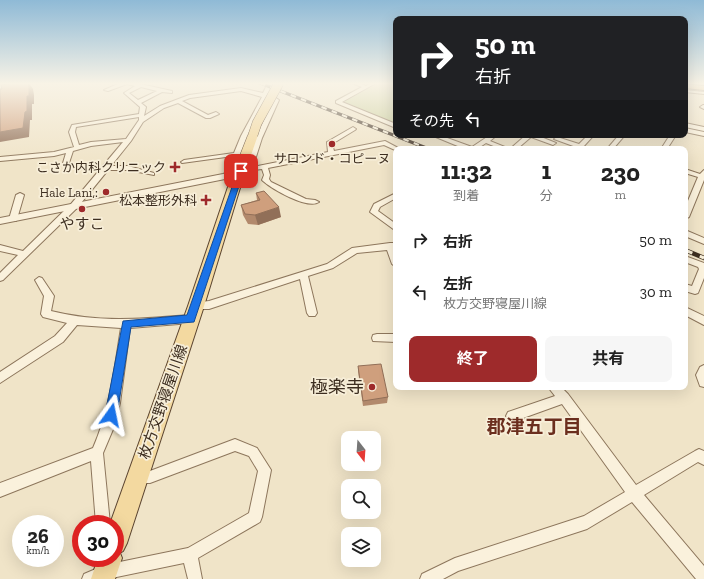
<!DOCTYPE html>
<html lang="ja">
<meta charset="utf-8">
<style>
:root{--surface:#fff;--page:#f6f6f6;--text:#222;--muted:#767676;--accent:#9e2a2b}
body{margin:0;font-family:"Zilla Slab","Noto Sans JP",serif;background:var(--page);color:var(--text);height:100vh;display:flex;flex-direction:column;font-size:15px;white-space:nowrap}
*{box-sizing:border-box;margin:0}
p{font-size:13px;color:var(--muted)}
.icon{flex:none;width:22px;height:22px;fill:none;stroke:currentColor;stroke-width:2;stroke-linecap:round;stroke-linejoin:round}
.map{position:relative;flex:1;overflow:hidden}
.details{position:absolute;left:393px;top:146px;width:295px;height:244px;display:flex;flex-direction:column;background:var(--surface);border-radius:8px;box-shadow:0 4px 16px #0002}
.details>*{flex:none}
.top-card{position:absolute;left:393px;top:16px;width:295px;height:122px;border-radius:8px;box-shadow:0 4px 16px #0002;background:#202124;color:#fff;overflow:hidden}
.needle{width:26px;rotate:163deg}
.tools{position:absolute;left:341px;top:431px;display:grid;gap:8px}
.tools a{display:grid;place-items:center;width:40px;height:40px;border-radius:8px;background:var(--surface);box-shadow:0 4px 16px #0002;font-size:20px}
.speed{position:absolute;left:12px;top:515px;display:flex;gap:8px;font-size:20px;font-weight:700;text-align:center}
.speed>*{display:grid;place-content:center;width:52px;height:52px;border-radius:50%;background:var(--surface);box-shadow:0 4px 16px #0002;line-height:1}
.speed small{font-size:10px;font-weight:400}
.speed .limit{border:6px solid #d22;background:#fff;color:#111}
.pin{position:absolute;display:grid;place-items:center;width:34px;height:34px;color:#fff;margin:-17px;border-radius:8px;box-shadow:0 2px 6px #0006}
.me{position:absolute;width:44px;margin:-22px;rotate:12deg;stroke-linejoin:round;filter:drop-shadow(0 0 3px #0008)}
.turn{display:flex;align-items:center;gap:14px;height:84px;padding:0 16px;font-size:18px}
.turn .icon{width:52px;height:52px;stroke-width:2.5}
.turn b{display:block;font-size:28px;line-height:34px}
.then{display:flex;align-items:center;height:38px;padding:0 16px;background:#0003;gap:8px;font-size:15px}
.eta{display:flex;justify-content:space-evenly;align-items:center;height:68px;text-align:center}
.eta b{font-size:24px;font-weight:700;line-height:28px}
.primary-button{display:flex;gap:8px;margin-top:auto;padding:8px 16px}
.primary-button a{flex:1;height:46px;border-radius:8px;background:var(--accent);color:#fff;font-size:16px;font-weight:700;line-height:46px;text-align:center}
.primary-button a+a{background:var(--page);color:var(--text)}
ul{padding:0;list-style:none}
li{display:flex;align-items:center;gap:12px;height:52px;padding:0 16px}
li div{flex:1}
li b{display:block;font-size:15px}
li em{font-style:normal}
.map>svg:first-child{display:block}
</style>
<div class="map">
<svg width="704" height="579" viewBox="0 0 704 579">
<rect width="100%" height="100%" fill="#f0e4c8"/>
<!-- green -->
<polygon fill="#c9cf9b" points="377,83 396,83 396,124 341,102"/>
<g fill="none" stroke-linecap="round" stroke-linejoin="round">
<!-- minor casing -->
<g stroke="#8d765c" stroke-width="2">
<g id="minor">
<path d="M120,83H136L172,91V93L162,92L141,103L146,107L144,116L160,106L189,95L241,88L263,93L268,83H273L247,136L238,159L242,166L249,159L256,138L273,100L276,98L279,100L262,138L255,160L248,168L328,152L327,142L353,127L356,129L355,130L332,144L334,151L385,141L400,149L395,150L384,145L268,168L270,175L269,179L271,182L306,199L315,200L319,202C308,210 272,189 263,181L262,180L264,175L262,169L239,172L232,159L233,156L182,163L181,162L184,160L234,153L241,136L262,97L241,91L190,98L182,101L208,115L216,112L219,114L210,118H206L178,103L164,108L143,122L131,141L111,166H128L154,173V175L128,170H108L77,208L3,280L0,281V273L18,255L0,251V245L23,251L71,204L123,142L91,146L73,151L69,163L66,165L63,163L66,153L54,156L0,161V157L54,152L74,147L69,132L72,125L139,114L140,107L124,93L135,86L127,84L108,91L104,90ZM141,87L157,91L138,100L129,93ZM139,117V120L126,139L91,142L79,145L75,132L76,127Z"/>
<polygon points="352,83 360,83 366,86 370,83 376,83 342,102 396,124 396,128 336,103 336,101 362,87"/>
<polygon points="685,90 704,92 704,94 685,92"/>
<polygon points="703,105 704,105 704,109 700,107"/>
<polygon points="685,123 704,127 704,131 685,127"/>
<polygon points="431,135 439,135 472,147 490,135 497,135 490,141 510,149 526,135 536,135 556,143 553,145 531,137 517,149 501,149 486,143 477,149 465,149"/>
<polygon points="588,135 594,135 584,146 590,149 575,149 576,147 554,139 557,137 579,144"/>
<polygon points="619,135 625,135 613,149 607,149"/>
<polygon points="670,135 676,135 667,149 661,149"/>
<polygon points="685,169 700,174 704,170 704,180 689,217 685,219 685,208 698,177 685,173"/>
<polygon points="20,193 24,195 17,219 16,221 10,221 9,219 16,195"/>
<polygon points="396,193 396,198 380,207 378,211 396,224 396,231 370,212 374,204"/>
<polygon points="685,230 704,238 704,244 685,236"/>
<polygon points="390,243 396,243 396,267 392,264 387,250 357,253 333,268 308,276 317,313 315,316 309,316 307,313 300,279 209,309 193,309 191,306 193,303 209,301 327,264 352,248"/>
<polygon points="685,256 704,263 704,278 698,293 695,294 685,291 685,284 692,286 699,269 698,267 685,262"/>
<path d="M39,277L42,278L54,296L51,311C99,323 142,319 191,315L194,316L196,319L194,322L191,323L130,328L120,403L114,427L103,453L110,524H96L91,461L0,497V483L93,448C110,409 114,370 121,328L77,325L63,342L0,383V372L55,336L67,323L43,317L41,314L44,296L35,280Z"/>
<polygon points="685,307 704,316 704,325 685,315"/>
<polygon points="377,334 396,334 396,342 373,341 372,338 373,335"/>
<polygon points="704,365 704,387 700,386 696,375 700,367"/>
<polygon points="548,387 561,387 568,394 636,485 695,451 699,449 704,451 704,465 698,462 644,495 704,566 704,579 696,579 632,502 587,529 458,571 443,579 420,579 422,574 455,558 584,516 625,492 562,404 512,422 508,420 506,416 508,412 555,396"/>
<polygon points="235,439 257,448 271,470 262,517 260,522 198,558 202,579 188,579 184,563 107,579 82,579 84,574 105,565 188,548 249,513 258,471 249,456 235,451 150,483 137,483 132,482 131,477 132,472 137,471 150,471"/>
</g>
</g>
<!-- tertiary casing -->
<g stroke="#8d765c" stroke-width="2">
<g id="tertiary">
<polygon points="685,128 704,132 704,136 685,132"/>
<polygon points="241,168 244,169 245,171 244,173 225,179 0,224 0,218 223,174"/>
</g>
</g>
<!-- primary casing -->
<g stroke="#5b4430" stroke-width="2">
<polygon id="primary" points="253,132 258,135 243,178 204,306 127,543 123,551 120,553 122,558 115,579 91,579 98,558 115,558 115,524 110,524 188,306 231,178 248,135"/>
</g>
<!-- trunk casing -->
<g stroke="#5b4430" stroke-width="2">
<polygon id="trunk" points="685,84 704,86 704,90 685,88"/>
</g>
<!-- minor -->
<use href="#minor" fill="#faf1dc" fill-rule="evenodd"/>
<!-- tertiary -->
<use href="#tertiary" fill="#faf1dc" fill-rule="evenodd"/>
<!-- primary -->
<use href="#primary" fill="#f3d9a0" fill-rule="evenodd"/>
<!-- trunk -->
<use href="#trunk" fill="#eabe7c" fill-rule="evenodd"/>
<!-- rail-far1 casing -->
<g stroke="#3d2e20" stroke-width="3">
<polyline id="rail-far1" points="260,83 429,149"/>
</g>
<!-- rail casing -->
<g stroke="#3d2e20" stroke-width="4.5">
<polyline id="rail" points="685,250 704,258"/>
</g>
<!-- rail-far1 -->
<use href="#rail-far1" stroke="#f7eed8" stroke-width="2" stroke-dasharray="5.5" stroke-linecap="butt"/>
<!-- rail -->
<use href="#rail" stroke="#f7eed8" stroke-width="3" stroke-dasharray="8" stroke-linecap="butt"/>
<!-- primary-bridge casing -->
<g stroke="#5b4430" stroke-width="10" stroke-linecap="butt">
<polyline id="primary-bridge" points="253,135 257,123 279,83"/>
</g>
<!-- primary-bridge -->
<use href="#primary-bridge" stroke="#f3d9a0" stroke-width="9"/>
</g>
<!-- wall -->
<g fill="#b2896c">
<polygon points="256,193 281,217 258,225 248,224 243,215 241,205 257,200"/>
<polygon points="358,366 388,397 387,403 363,406 358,371"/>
</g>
<!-- shaded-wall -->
<g fill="#916f58">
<polygon points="28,83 29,83 33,89 34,95 34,104 32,104 32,120 30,120 29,137 0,142 0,132 27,96"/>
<polygon points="279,207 281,217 258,225 255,215"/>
</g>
<!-- building -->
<g fill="#cf9f7d" stroke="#916f58">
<polygon points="14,83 28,83 29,87 29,96 27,96 27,111 25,112 23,128 0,132 0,89 2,89 1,85"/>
<polygon points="264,191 279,207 255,215 245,214 241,205 260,200 256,193"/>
<polygon points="381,364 388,397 363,401 358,366"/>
</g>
<!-- sky -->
<linearGradient id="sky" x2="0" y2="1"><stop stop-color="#8fbad6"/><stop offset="0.51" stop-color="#f8f3e6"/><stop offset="1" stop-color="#f8f3e6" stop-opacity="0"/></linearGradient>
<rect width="704" height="164" fill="url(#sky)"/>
<!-- route -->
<polygon fill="#1a73e8" stroke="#114b97" points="238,170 244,171 194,322 131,327 117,415 115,419 111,421 107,419 105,415 123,321 187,315"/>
<!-- markers -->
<g fill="#9e2a2b" stroke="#f7eed8" stroke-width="1.5">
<circle cx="332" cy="144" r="4"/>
<path d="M173 161h4v4h4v4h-4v4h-4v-4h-4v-4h4z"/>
<circle cx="106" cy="192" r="4"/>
<path d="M204 194h4v4h4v4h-4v4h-4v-4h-4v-4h4z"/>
<circle cx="82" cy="209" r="4"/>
<circle cx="372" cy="387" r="4"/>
</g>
<g text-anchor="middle" stroke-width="3.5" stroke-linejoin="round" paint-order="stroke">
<!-- far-poi labels -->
<g font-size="13" fill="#3d2e20" stroke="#f7eed8" text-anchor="end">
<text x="332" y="163" text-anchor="middle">サロンド・コピーヌ</text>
<text x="166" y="172">こさか内科クリニック</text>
<text x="98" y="197">Hale Lani,:</text>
<text x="197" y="205">松本整形外科</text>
</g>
<!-- poi labels -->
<g font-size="15" fill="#3d2e20" stroke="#f7eed8">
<text x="82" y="229">やすこ</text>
</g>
<!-- street labels -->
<g font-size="15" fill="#3d2e20" stroke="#f7eed8">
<text transform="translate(163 402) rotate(-71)" y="5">枚方交野寝屋川線</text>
</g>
<!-- near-poi labels -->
<g font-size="18" fill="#3d2e20" stroke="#f7eed8" text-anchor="end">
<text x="364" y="393">極楽寺</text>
</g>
<!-- near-neighbourhood labels -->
<g font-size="19" font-weight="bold" fill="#6b2e1e" stroke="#f7eed8">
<text x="534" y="433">郡津五丁目</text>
</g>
</g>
</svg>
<div class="tools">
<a><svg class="needle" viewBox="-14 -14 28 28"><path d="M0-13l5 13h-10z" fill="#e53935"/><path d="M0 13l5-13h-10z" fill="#767676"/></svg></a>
<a><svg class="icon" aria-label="search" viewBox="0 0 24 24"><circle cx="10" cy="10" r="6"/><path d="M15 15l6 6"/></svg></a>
<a><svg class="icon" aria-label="layers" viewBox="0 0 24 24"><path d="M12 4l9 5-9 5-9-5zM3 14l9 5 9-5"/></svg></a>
</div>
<div class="speed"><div>26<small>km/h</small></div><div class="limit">30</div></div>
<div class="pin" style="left:241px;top:171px;background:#d93025"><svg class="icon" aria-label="arrive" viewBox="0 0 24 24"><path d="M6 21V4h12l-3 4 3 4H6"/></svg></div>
<svg class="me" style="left:111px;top:415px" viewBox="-20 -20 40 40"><path d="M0-17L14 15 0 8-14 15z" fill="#1a73e8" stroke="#fff" stroke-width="4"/></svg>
<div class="top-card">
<div class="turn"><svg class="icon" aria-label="right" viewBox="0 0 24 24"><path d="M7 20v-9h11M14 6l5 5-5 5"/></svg><div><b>50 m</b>右折</div></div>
<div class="then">その先<svg class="icon" aria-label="left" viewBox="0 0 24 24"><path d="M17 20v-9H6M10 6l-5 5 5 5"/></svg></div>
</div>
<section class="details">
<div class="eta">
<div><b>11:32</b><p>到着</p></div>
<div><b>1</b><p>分</p></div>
<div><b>230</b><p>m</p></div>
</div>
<ul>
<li><svg class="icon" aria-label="right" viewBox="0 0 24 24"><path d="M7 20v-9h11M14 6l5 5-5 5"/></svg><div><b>右折</b></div><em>50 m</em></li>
<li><svg class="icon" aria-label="left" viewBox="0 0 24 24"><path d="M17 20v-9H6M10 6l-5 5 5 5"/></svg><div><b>左折</b><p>枚方交野寝屋川線</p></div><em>30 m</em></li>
</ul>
<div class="primary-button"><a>終了</a><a>共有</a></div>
</section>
</div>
